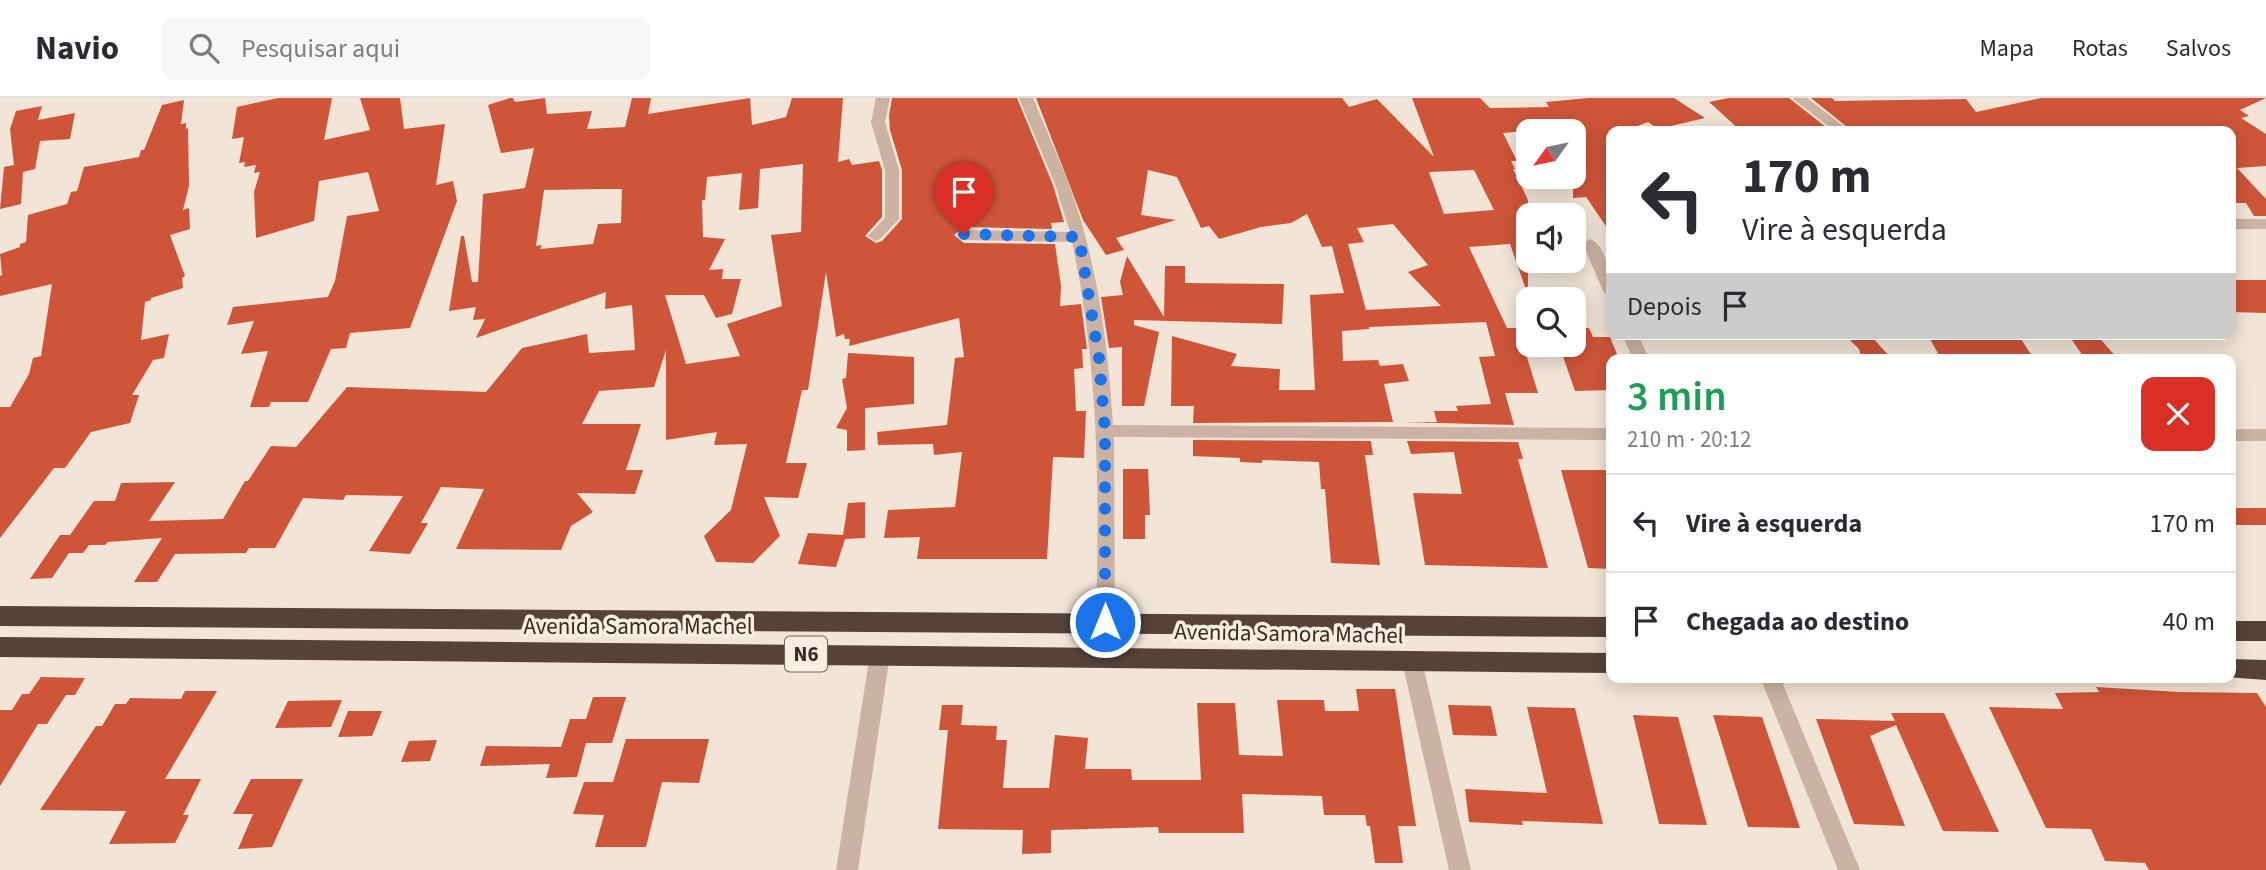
<!DOCTYPE html>
<html lang="pt">
<meta charset="utf-8">
<style>
:root{--surface:#fff;--page:#f7f7f7;--text:#2b2b33;--muted:#7c7c81;--line:#e1e1e2}
body{margin:0;font-family:"Source Sans 3",sans-serif;background:var(--page);color:var(--text);height:100vh;display:flex;flex-direction:column;font-size:26px;white-space:nowrap}
*{box-sizing:border-box;margin:0}
p{font-size:23px;color:var(--muted)}
.icon{flex:none;width:38px;height:38px;fill:none;stroke:currentColor;stroke-width:2;stroke-linecap:round;stroke-linejoin:round}
.map{position:relative;flex:1;overflow:hidden}
.drawer{position:absolute;left:1606px;top:256px;width:630px;height:329px;display:flex;flex-direction:column;background:var(--surface);border-radius:14px;box-shadow:0 4px 18px #0003}
.drawer>*{flex:none}
.guide{position:absolute;left:1606px;top:28px;width:630px;height:214px;border-radius:14px;box-shadow:0 4px 18px #0003;background:#fff;color:var(--text);overflow:hidden}
.needle{width:46px;rotate:237deg}
.tools{position:absolute;left:1516px;top:21px;display:grid;gap:14px}
.tools a{display:grid;place-items:center;width:70px;height:70px;border-radius:14px;background:var(--surface);box-shadow:0 4px 18px #0003;font-size:35px}
.pin{position:absolute;display:grid;place-items:center;width:60px;height:60px;color:#fff;margin:-72px -30px;border-radius:50% 50% 50% 0;rotate:-45deg;box-shadow:0 0 7px #0007}
.pin .icon{rotate:45deg}
.me{position:absolute;width:77px;margin:-38px;rotate:0deg;stroke-linejoin:round;filter:drop-shadow(0 0 5px #0008)}
.turn{display:flex;align-items:center;gap:24px;height:147px;padding:0 21px;font-size:32px}
.turn .icon{width:91px;height:91px;stroke-width:2.5}
.turn b{display:block;font-size:49px;line-height:60px}
.then{display:flex;align-items:center;height:66px;padding:0 21px;background:#0003;gap:14px;font-size:26px}
.round{display:grid;place-items:center;flex:none;width:74px;height:74px;border-radius:14px;background:var(--page)}
.headline{display:flex;align-items:center;justify-content:space-between;height:119px;padding:0 21px}
h1{font-size:42px;font-weight:600;line-height:52px;color:#1e9e55}
ul{padding:0;list-style:none}
li{display:flex;align-items:center;gap:21px;height:98px;padding:0 21px;border-top:2px solid var(--line)}
li div{flex:1}
li b{display:block;font-size:26px}
li em{font-style:normal}
header{display:flex;align-items:center;gap:42px;box-sizing:border-box;height:98px;padding:0 35px;background:var(--surface);border-bottom:2px solid var(--line)}
header strong{font-size:33px}
nav{display:flex;gap:38px;margin-inline-start:auto;font-size:24px}
.search{width:490px;height:63px;background:var(--page);display:flex;align-items:center;gap:18px;box-sizing:border-box;padding:0 24px;border-radius:14px;color:var(--muted);font-size:26px}
.map>svg:first-child{display:block}
</style>
<header>
<strong>Navio</strong>
<div class="search"><svg class="icon" aria-label="search" viewBox="0 0 24 24"><circle cx="10" cy="10" r="6"/><path d="M15 15l6 6"/></svg>Pesquisar aqui</div>
<nav><a>Mapa</a><a>Rotas</a><a>Salvos</a></nav>
</header>
<div class="map">
<svg width="2266" height="772" viewBox="0 0 2266 772">
<rect width="100%" height="100%" fill="#f2e4d6"/>
<!-- building -->
<g fill="#ce5538" fill-rule="evenodd">
<polygon points="278,0 332,0 324,42 370,32 360,0 400,0 404,31 445,26 436,87 453,83 457,103 410,230 350,235 346,250 331,251 308,304 271,304 269,309 250,309 268,253 241,256 254,223 227,227 233,209 328,199 335,183 347,118 379,113 368,74 319,83 314,123 256,140 254,94 260,74 254,75 256,67 244,69 245,64 239,65 244,39 232,41 237,9"/>
<path d="M510,0H513L515,4L545,0L547,16L592,13L587,31L625,29L632,0H651L648,16L750,0L752,27L786,19L792,0H843L838,64L849,61L852,67L879,63L882,72V119L865,138L876,145L882,143L902,121V72L890,32L889,18L892,0H1017L1053,87L1064,124L1051,125L1052,131L964,129L954,137L964,145L1055,146L1061,188L1060,208L1081,206L1087,251H1082L1083,270L1074,271L1076,313H1086L1084,360L1053,359L1047,461H917L920,439L884,440L888,412L955,409L962,354L934,357L933,346L878,347L877,334L947,327L955,260L964,259L959,220L849,248L850,241H845L844,236L836,239L826,174L808,292H802L786,365H807L798,400L764,399L780,438L753,465L716,464L704,438L731,412L747,346L714,347L717,334L666,342V252L654,289L599,293L582,326H641L626,372H643L635,396L577,395L593,414L571,428L561,452L456,451L484,391L441,389L421,425H428L410,456L369,453L403,398L346,397L343,402L303,400L275,450H249L246,455L175,456L157,484H134L162,440L108,444L105,447H89L83,455H69L52,480L30,481L60,437H70L94,403H115L121,385L175,384L149,423L223,421L245,383H248L271,348L296,349L347,289L486,294L522,250L587,236L589,255L635,252L632,207L605,211L606,194L476,240L485,221L473,222L476,209L449,213L461,138H464L472,184H478L483,96L525,90L534,50L501,55L488,7ZM803,66L801,134L771,137L782,208L727,226L740,258L686,266L665,197H704L716,220L732,216L741,181H722L723,171L709,172L725,141L703,139L702,102H705L707,79L742,75L739,112L758,110L760,71ZM600,91H622L621,125L598,126L593,146L540,151L542,147L536,148L544,92Z"/>
<path d="M1036,0H1342L1349,9L1377,1L1434,59L1412,0H1480L1490,10L1549,9L1546,4L1588,0H1674L1705,20L1658,31L1648,24L1624,33H1612V38L1608,39L1612,44V137L1586,99L1573,100V29L1503,35L1517,63H1511L1515,71H1513L1528,102V189H1525L1510,146L1469,149L1507,230H1518L1538,295H1505L1514,327L1402,324H1437L1434,313H1458L1456,308L1491,306L1479,259L1495,258L1486,224L1369,229V231L1342,233L1343,263L1378,262L1380,268L1403,266L1409,283L1384,286L1393,324L1193,325L1194,308H1171L1172,238L1237,256L1231,268L1280,271L1279,292H1315L1310,197L1344,195L1332,148L1322,149L1307,116L1291,125L1261,129L1219,141L1209,128L1201,130L1177,79L1148,72L1141,117L1176,122L1116,140L1124,152L1106,157L1083,122ZM1474,72L1494,112L1444,116L1429,74ZM1393,126L1428,167L1408,174L1441,208L1366,212L1348,146L1364,144L1357,130Z"/>
<polygon points="1729,0 1789,0 1831,33 1741,33 1709,4"/>
<polygon points="1811,0 1832,0 1835,3 1966,1 1976,14 2041,0 2266,0 2240,12 2249,18 2241,20 2266,36 2266,68 2237,70 2266,101 2266,118 2254,118 2246,105 2231,105 2231,33 1852,33"/>
<polygon points="184,2 181,26 186,25 186,31 188,30 189,88 183,112 189,110 190,131 170,137 185,178 182,180 183,190 151,200 151,202 145,204 141,242 169,236 164,260 153,262 132,297 139,297 130,325 91,334 65,370 54,370 0,440 0,309 10,309 29,276 33,260 41,258 52,186 0,198 0,178 2,177 0,156 20,149 20,146 26,144 28,117 67,106 71,94 77,93 84,69 139,59 141,52 144,52 162,7"/>
<polygon points="42,8 38,22 75,15 70,41 40,43 35,71 23,74 21,106 0,111 4,69 14,67 10,31 16,13"/>
<polygon points="1127,158 1164,219 1165,168 1185,168 1185,185 1284,186 1282,226 1134,222 1134,227 1159,234 1144,308 1122,308 1122,249 1109,250 1101,199 1123,197 1120,184"/>
<polygon points="2231,182 2266,182 2266,215 2231,214"/>
<polygon points="1573,230 1589,230 1593,239 1610,239 1619,261 1612,261 1612,292 1575,293 1559,247 1573,247"/>
<polygon points="1844,236 1869,236 1892,261 1862,261 1859,251"/>
<polygon points="2068,236 2096,236 2118,261 2085,261"/>
<polygon points="1929,239 2021,241 2034,261 1941,261"/>
<polygon points="848,255 914,259 914,306 865,310 865,352 847,353 847,332 836,330 847,310 842,281 846,280"/>
<polygon points="1193,342 1371,343 1373,357 1365,357 1380,467 1331,465 1325,391 1321,391 1319,364 1262,362 1262,365 1240,364 1240,360 1193,358"/>
<polygon points="1407,343 1518,344 1523,361 1518,361 1548,470 1425,467 1413,395 1462,396 1454,354 1411,356"/>
<polygon points="1123,371 1148,371 1150,417 1145,417 1145,441 1123,441"/>
<polygon points="1561,372 1609,372 1612,380 1612,471 1588,470"/>
<polygon points="865,404 865,440 845,441 836,469 798,466 808,435 843,437 848,405"/>
<rect x="2231" y="410" width="35" height="17"/>
<polygon points="41,579 85,580 75,597 66,597 47,626 38,626 0,688 0,612 12,612 22,596 29,596"/>
<polygon points="2096,589 2179,594 2257,595 2266,609 2266,772 2149,772 2145,765 2105,763 2091,731 2046,730 1989,609 2063,611 2055,595 2099,594"/>
<polygon points="1356,591 1395,591 1416,728 1398,728 1403,765 1375,765 1370,728 1367,728 1365,717 1324,717 1322,698 1242,696 1244,735 1159,735 1158,729 1051,732 1051,755 1022,756 1023,732 938,731 948,632 939,632 942,607 963,607 961,627 997,628 996,642 1007,642 1003,690 1049,690 1055,637 1088,640 1085,671 1131,671 1132,682 1201,682 1197,605 1235,605 1239,657 1283,658 1277,602 1324,602 1325,613 1359,613"/>
<polygon points="185,593 217,593 165,681 201,681 183,717 189,717 175,745 109,746 126,713 40,712 96,628 102,628 115,606 126,606 130,600 181,601"/>
<polygon points="593,599 626,599 612,645 586,645 577,679 546,680 550,666 480,668 486,648 561,649 570,621 586,621"/>
<polygon points="342,602 331,629 275,630 288,603"/>
<polygon points="1448,607 1491,608 1497,638 1453,637"/>
<polygon points="1527,609 1575,610 1603,726 1522,723 1523,727 1469,724 1465,691 1547,695"/>
<polygon points="348,613 382,613 372,638 338,639"/>
<polygon points="1891,615 1944,615 1999,734 1943,733 1896,627 1870,638 1905,728 1854,726 1816,621 1895,623"/>
<polygon points="1633,617 1678,619 1707,727 1659,726"/>
<polygon points="1713,617 1762,619 1800,730 1748,729"/>
<polygon points="626,641 709,641 699,685 662,684 646,749 595,749 604,717 573,716 584,684 613,684"/>
<polygon points="437,642 430,663 401,664 409,643"/>
<polygon points="251,681 303,681 272,749 238,751 253,716 233,716"/>
</g>
<g fill="none" stroke-linecap="round" stroke-linejoin="round">
<!-- minor -->
<g fill="#cbb2a2" fill-rule="evenodd">
<polygon points="876,0 890,0 885,24 899,72 899,121 880,141 875,143 868,138 885,120 885,72 871,24"/>
<path d="M1019,0H1033C1052,46 1074,92 1086,141C1102,202 1109,264 1113,327L1612,330V342L1114,339L1115,559L1112,565L1105,567L1098,565L1095,559C1099,419 1102,281 1072,144L964,142L957,137L964,132L1070,134L1055,86Z"/>
<polygon points="1792,0 1807,0 1850,33 1835,33"/>
<rect x="2231" y="121" width="35" height="10"/>
<path d="M1590,141C1607,147 1612,184 1612,200L1604,195L1583,146Z"/>
<polygon points="1622,236 1638,236 1649,261 1633,261"/>
<rect x="2231" y="331" width="35" height="12"/>
<polygon points="880,548 887,550 890,556 858,772 836,772 870,556 873,550"/>
<polygon points="1412,555 1419,557 1422,563 1471,772 1449,772 1402,563 1405,557"/>
<polygon points="1760,579 1780,579 1860,772 1838,772"/>
</g>
<!-- highway -->
<g fill="#56423b" fill-rule="evenodd">
<polygon points="0,508 1612,519 1612,539 0,528"/>
<rect x="2231" y="523" width="35" height="20"/>
<polygon points="0,539 1612,555 1612,575 0,559"/>
<polygon points="2231,561 2266,562 2266,582 2226,579 2231,579"/>
</g>
</g>
<g fill="none" stroke-linecap="round" stroke-linejoin="round">
<!-- route -->
<polyline stroke="#1a73e8" stroke-width="12" stroke-dasharray="0 21.6" points="964,136 1079,139 1099,260 1105,333 1105,524"/>
</g>
<g text-anchor="middle" stroke-width="7" stroke-linejoin="round" paint-order="stroke">
<!-- shield labels -->
<rect fill="#faeee2" stroke="#70645e" stroke-width="2" x="785" y="538.5" width="42" height="35" rx="5"/>
<g font-size="21" font-weight="bold" fill="#352925">
<text x="806" y="563">N6</text>
</g>
<!-- street labels -->
<g font-size="23" fill="#352925" stroke="#faeee2">
<text x="638" y="536">Avenida Samora Machel</text>
<text transform="translate(1289 535) rotate(1)" y="8">Avenida Samora Machel</text>
</g>
</g>
</svg>
<div class="tools">
<a><svg class="needle" viewBox="-14 -14 28 28"><path d="M0-13l5 13h-10z" fill="#e53935"/><path d="M0 13l5-13h-10z" fill="#7c7c81"/></svg></a>
<a><svg class="icon" aria-label="sound" viewBox="0 0 24 24"><path d="M4 9h4l5-4v14l-5-4H4zM17 9q2 3 0 6"/></svg></a>
<a><svg class="icon" aria-label="search" viewBox="0 0 24 24"><circle cx="10" cy="10" r="6"/><path d="M15 15l6 6"/></svg></a>
</div>
<div class="pin" style="left:964px;top:136px;background:#d93025"><svg class="icon" aria-label="arrive" viewBox="0 0 24 24"><path d="M6 21V4h12l-3 4 3 4H6"/></svg></div>
<svg class="me" style="left:1105px;top:524px" viewBox="-20 -20 40 40"><circle r="17" fill="#1a73e8" stroke="#fff" stroke-width="3"/><path d="M0-11L8 9 0 5-8 9z" fill="#fff"/></svg>
<div class="guide">
<div class="turn"><svg class="icon" aria-label="left" viewBox="0 0 24 24"><path d="M17 20v-9H6M10 6l-5 5 5 5"/></svg><div><b>170 m</b>Vire à esquerda</div></div>
<div class="then">Depois<svg class="icon" aria-label="arrive" viewBox="0 0 24 24"><path d="M6 21V4h12l-3 4 3 4H6"/></svg></div>
</div>
<section class="drawer">
<div class="headline"><div><h1>3 min</h1><p>210 m · 20:12</p></div><a class="round" style="background:#d93025;color:#fff"><svg class="icon" aria-label="close" viewBox="0 0 24 24"><path d="M6 6l12 12M18 6L6 18"/></svg></a></div>
<ul>
<li><svg class="icon" aria-label="left" viewBox="0 0 24 24"><path d="M17 20v-9H6M10 6l-5 5 5 5"/></svg><div><b>Vire à esquerda</b></div><em>170 m</em></li>
<li><svg class="icon" aria-label="arrive" viewBox="0 0 24 24"><path d="M6 21V4h12l-3 4 3 4H6"/></svg><div><b>Chegada ao destino</b></div><em>40 m</em></li>
</ul>
</section>
</div>
